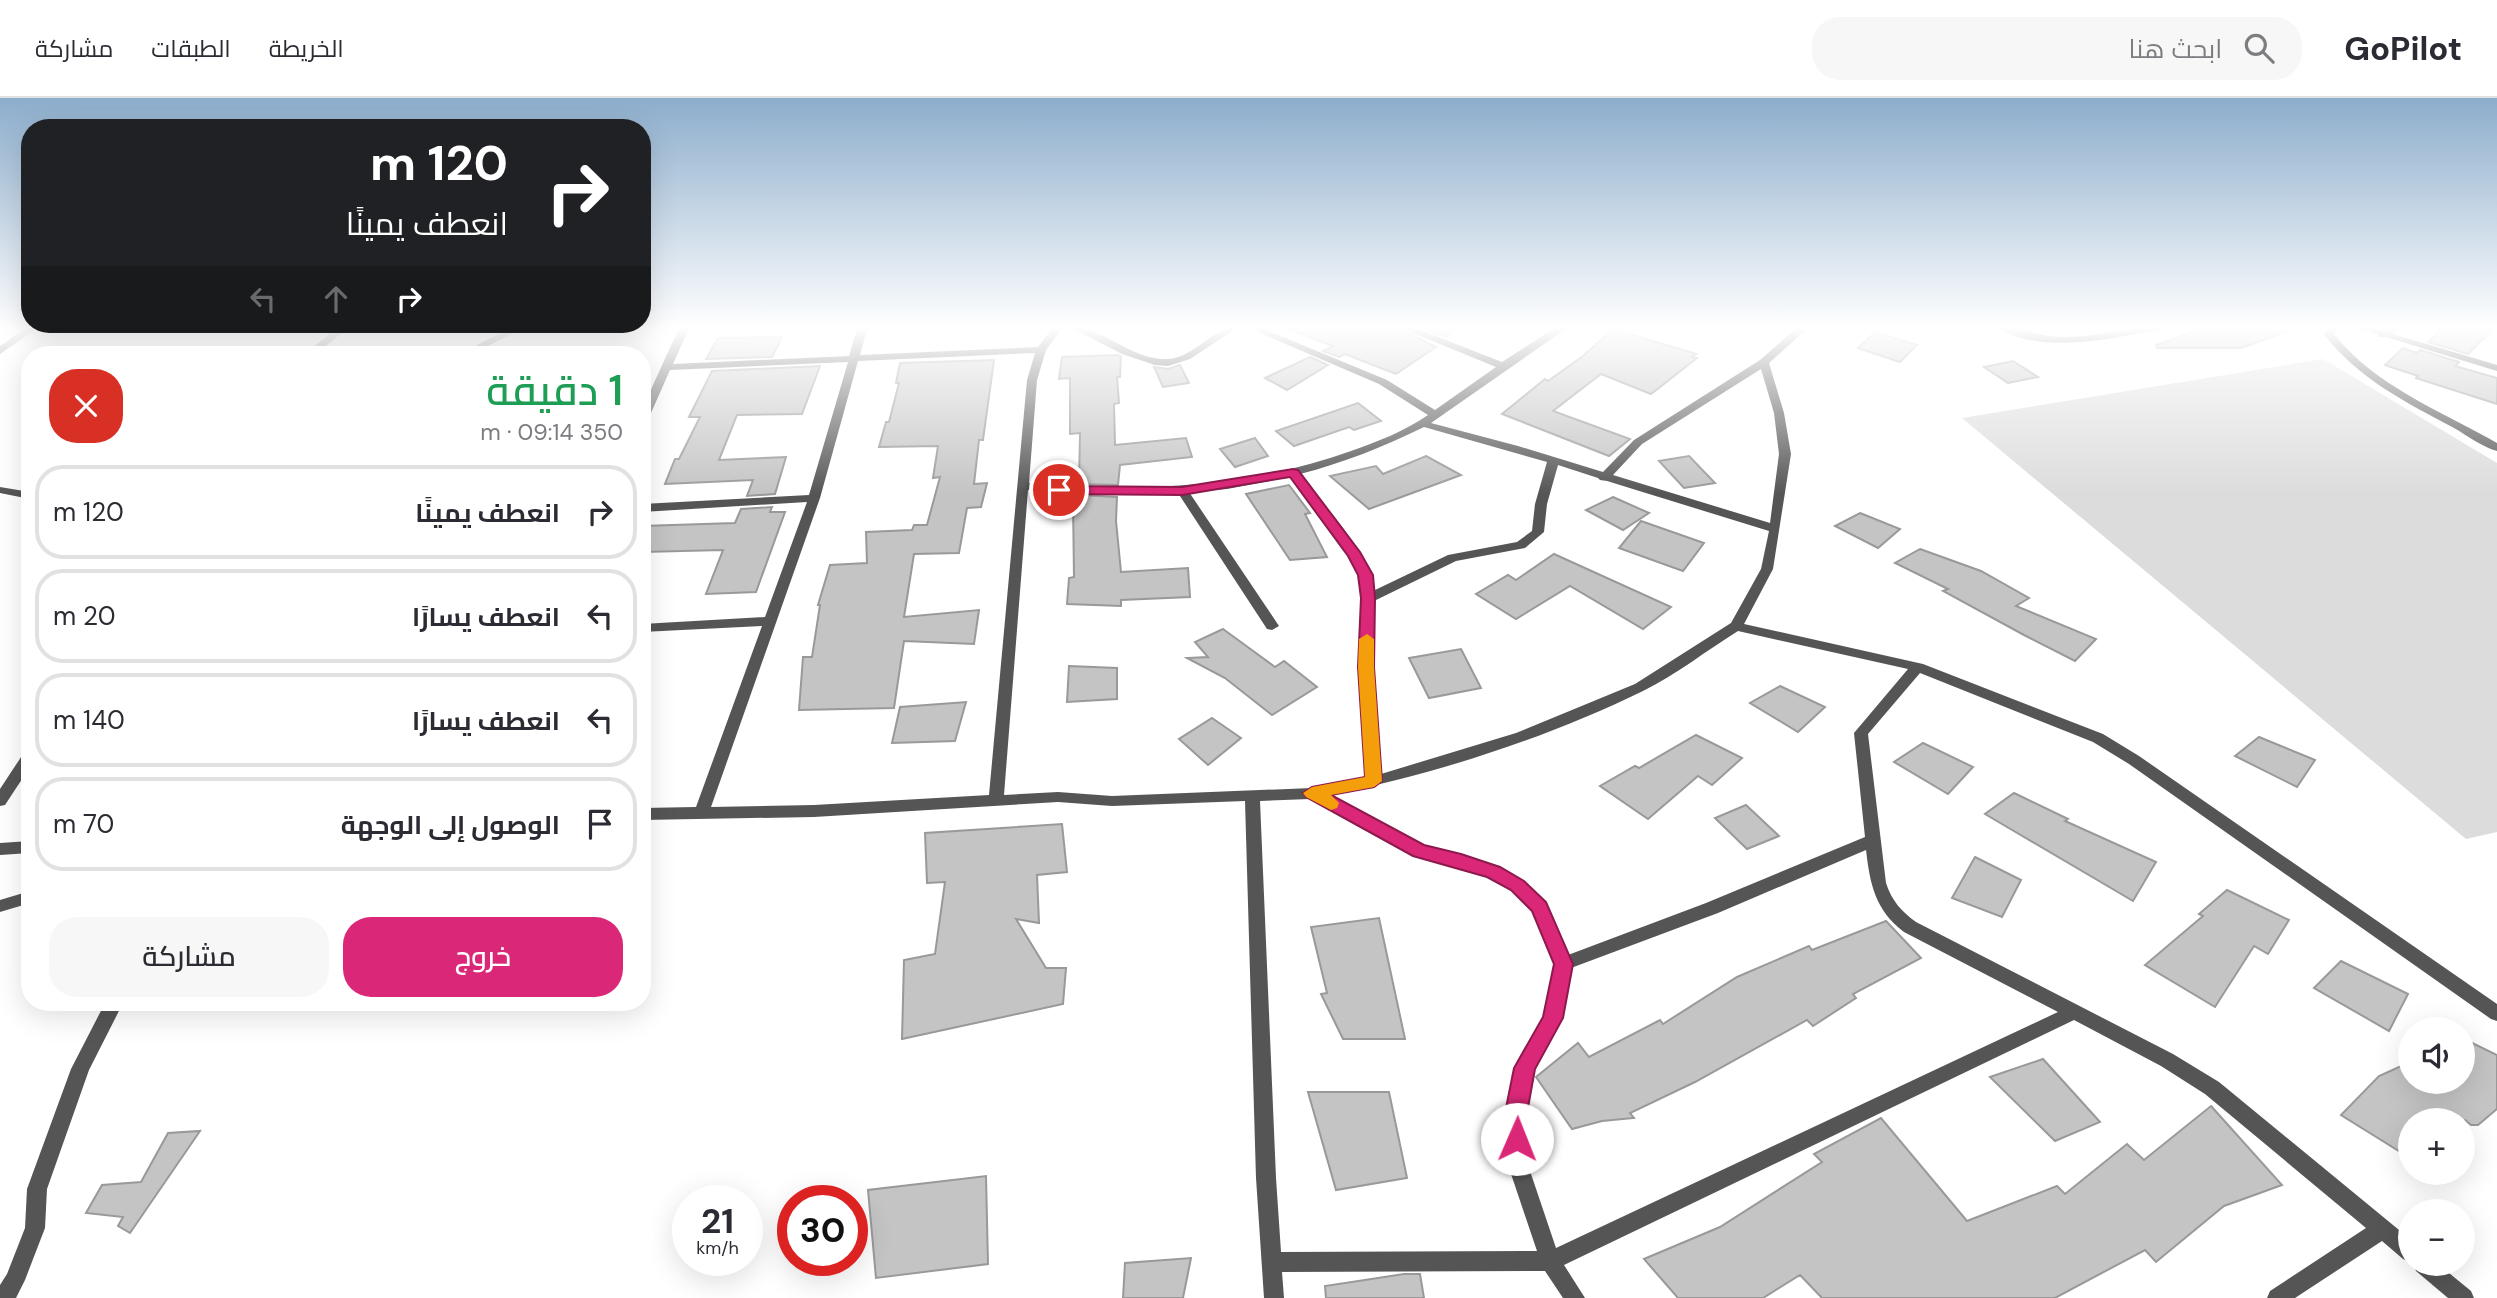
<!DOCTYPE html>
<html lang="ar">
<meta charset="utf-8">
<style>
:root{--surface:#fff;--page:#f7f7f7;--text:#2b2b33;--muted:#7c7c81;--line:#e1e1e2;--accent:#db2777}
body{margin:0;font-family:"DM Sans",Cairo,sans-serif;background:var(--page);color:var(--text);direction:rtl;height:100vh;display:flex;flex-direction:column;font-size:26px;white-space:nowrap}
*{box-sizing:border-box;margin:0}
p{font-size:23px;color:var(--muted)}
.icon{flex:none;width:38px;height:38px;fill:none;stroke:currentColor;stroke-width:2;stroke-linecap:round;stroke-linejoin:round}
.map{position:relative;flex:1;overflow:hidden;direction:ltr}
.details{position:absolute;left:21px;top:248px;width:630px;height:665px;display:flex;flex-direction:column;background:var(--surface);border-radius:28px;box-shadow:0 7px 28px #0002;direction:rtl}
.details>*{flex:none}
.hud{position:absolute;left:21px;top:21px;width:630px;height:214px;border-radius:28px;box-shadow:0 7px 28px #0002;direction:rtl;background:#202124;color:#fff;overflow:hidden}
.buttons{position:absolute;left:2398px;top:919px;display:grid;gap:14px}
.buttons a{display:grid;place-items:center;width:77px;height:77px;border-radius:50%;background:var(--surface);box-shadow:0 7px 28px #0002;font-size:35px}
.speed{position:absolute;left:672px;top:1087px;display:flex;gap:14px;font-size:35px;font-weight:700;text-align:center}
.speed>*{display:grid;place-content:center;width:91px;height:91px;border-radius:50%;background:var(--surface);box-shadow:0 7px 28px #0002;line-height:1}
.speed small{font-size:18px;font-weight:400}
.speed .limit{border:10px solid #d22;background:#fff;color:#111}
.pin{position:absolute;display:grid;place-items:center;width:60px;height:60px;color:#fff;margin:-30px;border:4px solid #fff;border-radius:50%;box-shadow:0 2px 7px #0007}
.me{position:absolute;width:77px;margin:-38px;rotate:1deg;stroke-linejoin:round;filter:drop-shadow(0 0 5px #0008)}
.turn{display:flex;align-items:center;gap:24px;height:147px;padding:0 28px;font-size:32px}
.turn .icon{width:91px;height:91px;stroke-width:2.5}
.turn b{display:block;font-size:49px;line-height:60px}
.lanes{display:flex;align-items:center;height:66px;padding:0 28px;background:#0003;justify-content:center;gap:35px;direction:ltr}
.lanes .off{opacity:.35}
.round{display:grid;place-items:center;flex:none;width:74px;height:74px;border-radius:28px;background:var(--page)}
.head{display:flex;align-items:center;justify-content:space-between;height:119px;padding:0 28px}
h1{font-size:42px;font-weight:600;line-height:52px;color:#1e9e55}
.cta{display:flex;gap:14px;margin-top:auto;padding:14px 28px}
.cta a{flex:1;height:80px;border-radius:28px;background:var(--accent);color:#fff;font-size:28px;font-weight:600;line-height:80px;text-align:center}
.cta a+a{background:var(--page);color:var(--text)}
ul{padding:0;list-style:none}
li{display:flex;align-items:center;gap:21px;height:94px;margin:0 14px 10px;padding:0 14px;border:4px solid var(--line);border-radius:28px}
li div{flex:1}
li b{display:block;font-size:26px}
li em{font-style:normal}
header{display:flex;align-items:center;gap:42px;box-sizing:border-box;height:98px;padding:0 35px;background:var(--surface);border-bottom:2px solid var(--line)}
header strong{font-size:33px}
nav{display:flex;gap:38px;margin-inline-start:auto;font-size:24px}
.search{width:490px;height:63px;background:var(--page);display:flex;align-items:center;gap:18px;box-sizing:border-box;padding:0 24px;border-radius:28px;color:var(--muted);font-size:26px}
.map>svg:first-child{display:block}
</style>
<header>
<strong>GoPilot</strong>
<div class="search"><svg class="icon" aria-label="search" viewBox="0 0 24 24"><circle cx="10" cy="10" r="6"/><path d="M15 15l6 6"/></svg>ابحث هنا</div>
<nav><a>الخريطة</a><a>الطبقات</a><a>مشاركة</a></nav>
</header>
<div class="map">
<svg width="2497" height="1200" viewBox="0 0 2497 1200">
<rect width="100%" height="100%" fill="#fff"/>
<!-- green -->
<polygon fill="#dcdcdc" points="2323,261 2497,365 2497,734 2466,741 1962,320"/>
<!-- building -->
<g fill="#c4c4c4" stroke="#999" stroke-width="2">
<polygon points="1286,228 1394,228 1436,249 1396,276 1345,256 1339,259 1323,253 1333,248 1285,230"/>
<polygon points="1417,228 1463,228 1446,239"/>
<polygon points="2210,228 2294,228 2294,231 2241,250 2157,250 2156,247"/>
<polygon points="2445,228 2496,228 2468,256 2428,244"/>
<polygon points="1613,231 1696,256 1692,259 1697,260 1651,296 1601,276 1553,313 1630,341 1609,358 1502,316 1545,281 1548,283 1583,258"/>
<polygon points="1875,234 1917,247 1900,264 1858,250"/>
<polygon points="782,239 772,259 706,261 718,240"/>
<polygon points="2403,250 2417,255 2420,252 2459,264 2455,268 2497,280 2497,306 2416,280 2418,278 2385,267"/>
<polygon points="1118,257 1121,258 1120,279 1117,279 1119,305 1114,306 1115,347 1186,340 1192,359 1120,367 1118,387 1079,386 1080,335 1070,336 1070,280 1059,281 1062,259"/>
<polygon points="1310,259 1328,267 1287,292 1265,280"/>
<polygon points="994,262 983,342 979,342 974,386 987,385 981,409 967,410 959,455 914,456 904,519 979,512 974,546 904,543 894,610 799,612 803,559 812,559 820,507 818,507 830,467 867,465 866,434 912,432 914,427 927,427 940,379 933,380 938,348 879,349 886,324 889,324 899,285 896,285 900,265"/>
<polygon points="2013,263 2038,279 2008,285 1984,269"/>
<polygon points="1180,267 1189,285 1163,289 1154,269 1168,271"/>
<polygon points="820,268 802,316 737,317 719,362 786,359 775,396 747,398 753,382 665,386 675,361 679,361 700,319 689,319 712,273"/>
<polygon points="1358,305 1381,323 1354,332 1349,329 1294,348 1276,333"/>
<polygon points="1255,340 1268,358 1235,369 1220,351"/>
<polygon points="1426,358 1461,377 1369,411 1330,378 1376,368 1383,376"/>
<polygon points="1689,358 1715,385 1684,390 1659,363"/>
<polygon points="1289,387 1310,415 1305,416 1327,459 1290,462 1246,396"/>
<polygon points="1078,397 1117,399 1116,423 1121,474 1188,470 1190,499 1121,502 1121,508 1067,506 1069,480 1074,479 1073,404 1078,404"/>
<polygon points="1613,399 1649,415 1623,432 1586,412"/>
<polygon points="772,409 770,414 785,414 756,494 706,496 723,452 642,454 642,428 735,425 741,411"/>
<polygon points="1860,415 1900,431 1878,450 1835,428"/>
<polygon points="1641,423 1704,445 1683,473 1619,450"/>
<polygon points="1920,451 1981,473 2029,500 2016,508 2096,541 2075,563 2024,537 1943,493 1948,491 1895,465"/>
<polygon points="1554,456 1671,509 1643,531 1570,488 1516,521 1476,496 1508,477 1516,482"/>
<polygon points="1223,531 1275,569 1284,563 1317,589 1272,617 1225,580 1187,560 1208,559 1195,544"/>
<polygon points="1461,551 1481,590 1429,600 1409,560"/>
<polygon points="1069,568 1117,570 1117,601 1067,604"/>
<polygon points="1780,588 1825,609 1798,634 1750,605"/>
<polygon points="966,604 955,643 892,645 900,609"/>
<polygon points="1212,620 1241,640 1208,667 1179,641"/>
<polygon points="1696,637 1742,660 1712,687 1698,678 1648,721 1600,688 1635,668 1639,670"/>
<polygon points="2259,639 2315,662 2297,689 2235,658"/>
<polygon points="1923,645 1973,669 1948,696 1894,664"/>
<polygon points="2014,695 2068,721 2065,723 2156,764 2133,803 1985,716"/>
<polygon points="1746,707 1779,738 1747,751 1715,720"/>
<polygon points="1062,726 1067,774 1037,777 1039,825 1016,821 1046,870 1066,870 1063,906 902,941 904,862 935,856 945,784 927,785 925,735"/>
<polygon points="1975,759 2021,782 2002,819 1952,800"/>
<polygon points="2227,792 2289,822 2268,856 2254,848 2215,909 2145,867 2203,818 2199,816"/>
<polygon points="1379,820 1405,941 1343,941 1321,896 1327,895 1311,829"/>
<polygon points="1886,823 1921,860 1853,896 1856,900 1813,928 1807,922 1695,984 1630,1015 1634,1020 1602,1023 1572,1031 1536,979 1578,945 1589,959 1660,922 1663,926 1737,879 1809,848 1812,852"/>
<polygon points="2341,863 2408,896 2389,933 2314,890"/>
<polygon points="2462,940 2497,957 2497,1011 2478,1027 2471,1027 2465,1022 2410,1022 2410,1060 2341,1017 2379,978 2410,964 2410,984 2462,984"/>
<polygon points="2043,961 2100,1024 2055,1043 1990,979"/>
<polygon points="1308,994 1389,994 1407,1080 1336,1092"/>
<polygon points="2211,1008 2282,1087 2224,1108 2156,1164 2145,1152 2055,1200 1822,1200 1800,1177 1763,1200 1678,1200 1644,1161 1720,1129 1822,1064 1814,1056 1881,1020 1967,1123 2057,1088 2065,1096 2127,1046 2144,1062"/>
<polygon points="200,1033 130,1135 118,1128 123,1119 86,1115 102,1087 141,1084 168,1035"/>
<polygon points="986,1078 988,1166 876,1180 868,1092"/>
<polygon points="1191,1160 1183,1200 1123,1200 1125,1165"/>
<polygon points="1404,1176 1420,1176 1424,1200 1326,1200 1325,1188"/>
</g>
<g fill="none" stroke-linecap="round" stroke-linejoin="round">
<!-- minor -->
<g fill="#555" fill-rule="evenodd">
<polygon points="29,228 40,228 0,256 0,248"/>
<polygon points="339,228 350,228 315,257 304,257"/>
<polygon points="514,228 525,229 470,257 458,257"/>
<path d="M680,228H690L673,266L849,258L858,228H868L860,257L1038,249L1054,228H1064L1046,252L1037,282L1029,385C1138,395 1247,390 1351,353C1377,344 1405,333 1428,317L1379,286L1244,228H1257L1387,282L1435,312L1496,269L1396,228H1410L1502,264L1558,228H1570L1431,325L1518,348L1603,374L1634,342L1760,262L1799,228H1810L1769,265L1784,315L1791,356L1773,471L1744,526L1923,566L2103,636L2139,658L2497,906V923L2491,921L2129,666L2093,644L1920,575L1868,636L1886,785C1892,803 1901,813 1916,824L2173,956L2219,984L2410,1141V1164L2403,1161L2382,1143L2295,1200H2267L2270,1193L2366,1130L2205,996L2161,968L2074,922L1564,1167L1585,1200H1563L1545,1173L1282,1174L1284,1200H1264L1256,1080L1245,703L1112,708L1058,704L814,719L642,722V710L696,709L762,528L642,534V526L765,519L807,404L642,414V406L809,397L848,264L670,272L647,324L642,327V311ZM1035,255L1027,282L989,697L814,707L711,709L820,400L858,263ZM1761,271L1774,315L1779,356L1770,425L1613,377L1642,346ZM1424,329L1547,364L1535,406L1532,433L1517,444L1448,457L1373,493C1368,451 1325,410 1300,376C1343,365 1383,349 1424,329ZM1558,367L1598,380L1600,382L1607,383L1769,433L1761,471L1731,525L1635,586L1516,635L1381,676L1373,569L1374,503L1456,463L1525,450L1544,434L1547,406ZM1290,379L1349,458L1359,477L1362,501L1359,569L1366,679L1312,690L1112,698L1058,694L1004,697L1028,392L1123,397L1178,395L1267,531L1272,532L1279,528L1189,394L1227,391ZM1738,533L1908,571L1854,635L1865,739L1706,805L1568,857L1545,804L1524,783L1499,770L1461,757L1423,748L1329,697C1433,677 1547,640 1643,593C1676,577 1707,552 1738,533ZM1310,701L1413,757L1487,778L1512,791L1532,813L1555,866L1544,920L1516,970L1507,1015L1508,1067L1537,1153L1281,1154L1276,1080L1260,703ZM1866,752C1870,786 1875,812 1904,834L2058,914L1556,1150L1528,1067L1525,1015L1534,971L1562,921L1571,870L1718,815Z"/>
<path d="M1068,228C1103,228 1130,262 1166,261C1195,261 1212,228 1240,228L1190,261L1168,268L1155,267L1122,256Z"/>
<path d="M1996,228C2018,228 2038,238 2060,239C2097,240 2132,228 2169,228L2164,231C2117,239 2037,259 1996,228Z"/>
<path d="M2329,228H2339L2334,236C2375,288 2441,313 2497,345V353C2482,349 2468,338 2454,330C2407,305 2357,280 2324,236Z"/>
<polygon points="2391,228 2403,228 2386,239 2378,239 2378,235"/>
<polygon points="0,389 30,394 30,401 0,395"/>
<polygon points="30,652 30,669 5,707 0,708 0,691 25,653"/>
<polygon points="30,743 30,755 0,757 0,745"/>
<polygon points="30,793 30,805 0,814 0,802"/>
<polygon points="105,905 123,905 89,972 47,1091 45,1130 25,1182 16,1200 0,1200 0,1187 7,1176 25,1130 27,1091 71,971"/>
<polygon points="2413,1166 2438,1166 2471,1193 2474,1200 2448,1200 2416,1173"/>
</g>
<!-- tertiary -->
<polygon fill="#555" fill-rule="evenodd" points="2350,228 2366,228 2497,267 2497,273"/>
</g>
<!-- sky -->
<linearGradient id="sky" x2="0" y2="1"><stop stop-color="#8cadcc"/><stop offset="0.58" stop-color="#fff"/><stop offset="1" stop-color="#fff" stop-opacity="0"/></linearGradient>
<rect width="2497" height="396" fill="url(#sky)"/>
<!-- route -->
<polygon fill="#db2777" stroke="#8e194d" stroke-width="2" points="1293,371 1298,372 1360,454 1373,477 1375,500 1374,569 1382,683 1374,689 1331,697 1424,747 1461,756 1500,769 1524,783 1546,804 1573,866 1563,920 1535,971 1527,1015 1528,1041 1525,1048 1517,1051 1509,1048 1506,1041 1505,1015 1514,970 1543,919 1554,866 1532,813 1511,792 1487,779 1413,758 1306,699 1303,695 1312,689 1365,679 1358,569 1361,500 1358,477 1348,458 1290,379 1182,397 1059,396 1052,392 1059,388 1182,389"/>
<!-- slow -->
<polygon fill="#f59e0b" points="1367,536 1374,541 1374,569 1382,683 1374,689 1331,697 1339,705 1337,710 1331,712 1306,699 1303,695 1312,689 1365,679 1358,569 1359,541"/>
</svg>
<div class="buttons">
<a><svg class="icon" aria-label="sound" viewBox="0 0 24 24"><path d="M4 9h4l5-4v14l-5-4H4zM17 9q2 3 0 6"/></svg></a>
<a>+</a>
<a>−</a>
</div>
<div class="speed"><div>21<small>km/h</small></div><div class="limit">30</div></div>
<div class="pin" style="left:1059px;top:392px;background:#d93025"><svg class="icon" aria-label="arrive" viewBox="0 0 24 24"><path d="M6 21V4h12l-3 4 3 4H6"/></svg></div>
<svg class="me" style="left:1517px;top:1041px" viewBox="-20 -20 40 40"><circle r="19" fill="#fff"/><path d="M0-13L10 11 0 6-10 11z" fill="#db2777"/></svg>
<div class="hud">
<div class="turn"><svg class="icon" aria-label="right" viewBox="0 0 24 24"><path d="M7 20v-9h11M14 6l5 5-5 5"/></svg><div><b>120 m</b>انعطف يمينًا</div></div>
<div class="lanes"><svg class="icon off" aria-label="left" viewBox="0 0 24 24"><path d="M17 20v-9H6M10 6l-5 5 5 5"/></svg><svg class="icon off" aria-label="ahead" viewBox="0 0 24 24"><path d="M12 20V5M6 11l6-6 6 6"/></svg><svg class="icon" aria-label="right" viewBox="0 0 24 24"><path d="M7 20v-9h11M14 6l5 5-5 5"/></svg></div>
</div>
<section class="details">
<div class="head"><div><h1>1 دقيقة</h1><p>350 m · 09:14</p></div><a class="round" style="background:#d93025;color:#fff"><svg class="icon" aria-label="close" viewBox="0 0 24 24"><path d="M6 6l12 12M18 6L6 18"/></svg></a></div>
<ul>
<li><svg class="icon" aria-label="right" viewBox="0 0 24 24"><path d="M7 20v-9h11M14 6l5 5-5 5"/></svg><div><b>انعطف يمينًا</b></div><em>120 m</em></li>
<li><svg class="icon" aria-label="left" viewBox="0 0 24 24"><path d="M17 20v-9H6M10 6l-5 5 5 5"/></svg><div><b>انعطف يسارًا</b></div><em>20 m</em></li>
<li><svg class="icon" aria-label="left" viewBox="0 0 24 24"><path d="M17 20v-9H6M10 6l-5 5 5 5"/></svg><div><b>انعطف يسارًا</b></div><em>140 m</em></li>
<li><svg class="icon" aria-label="arrive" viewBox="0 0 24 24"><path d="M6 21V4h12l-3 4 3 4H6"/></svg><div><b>الوصول إلى الوجهة</b></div><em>70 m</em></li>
</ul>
<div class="cta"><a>خروج</a><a>مشاركة</a></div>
</section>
</div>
